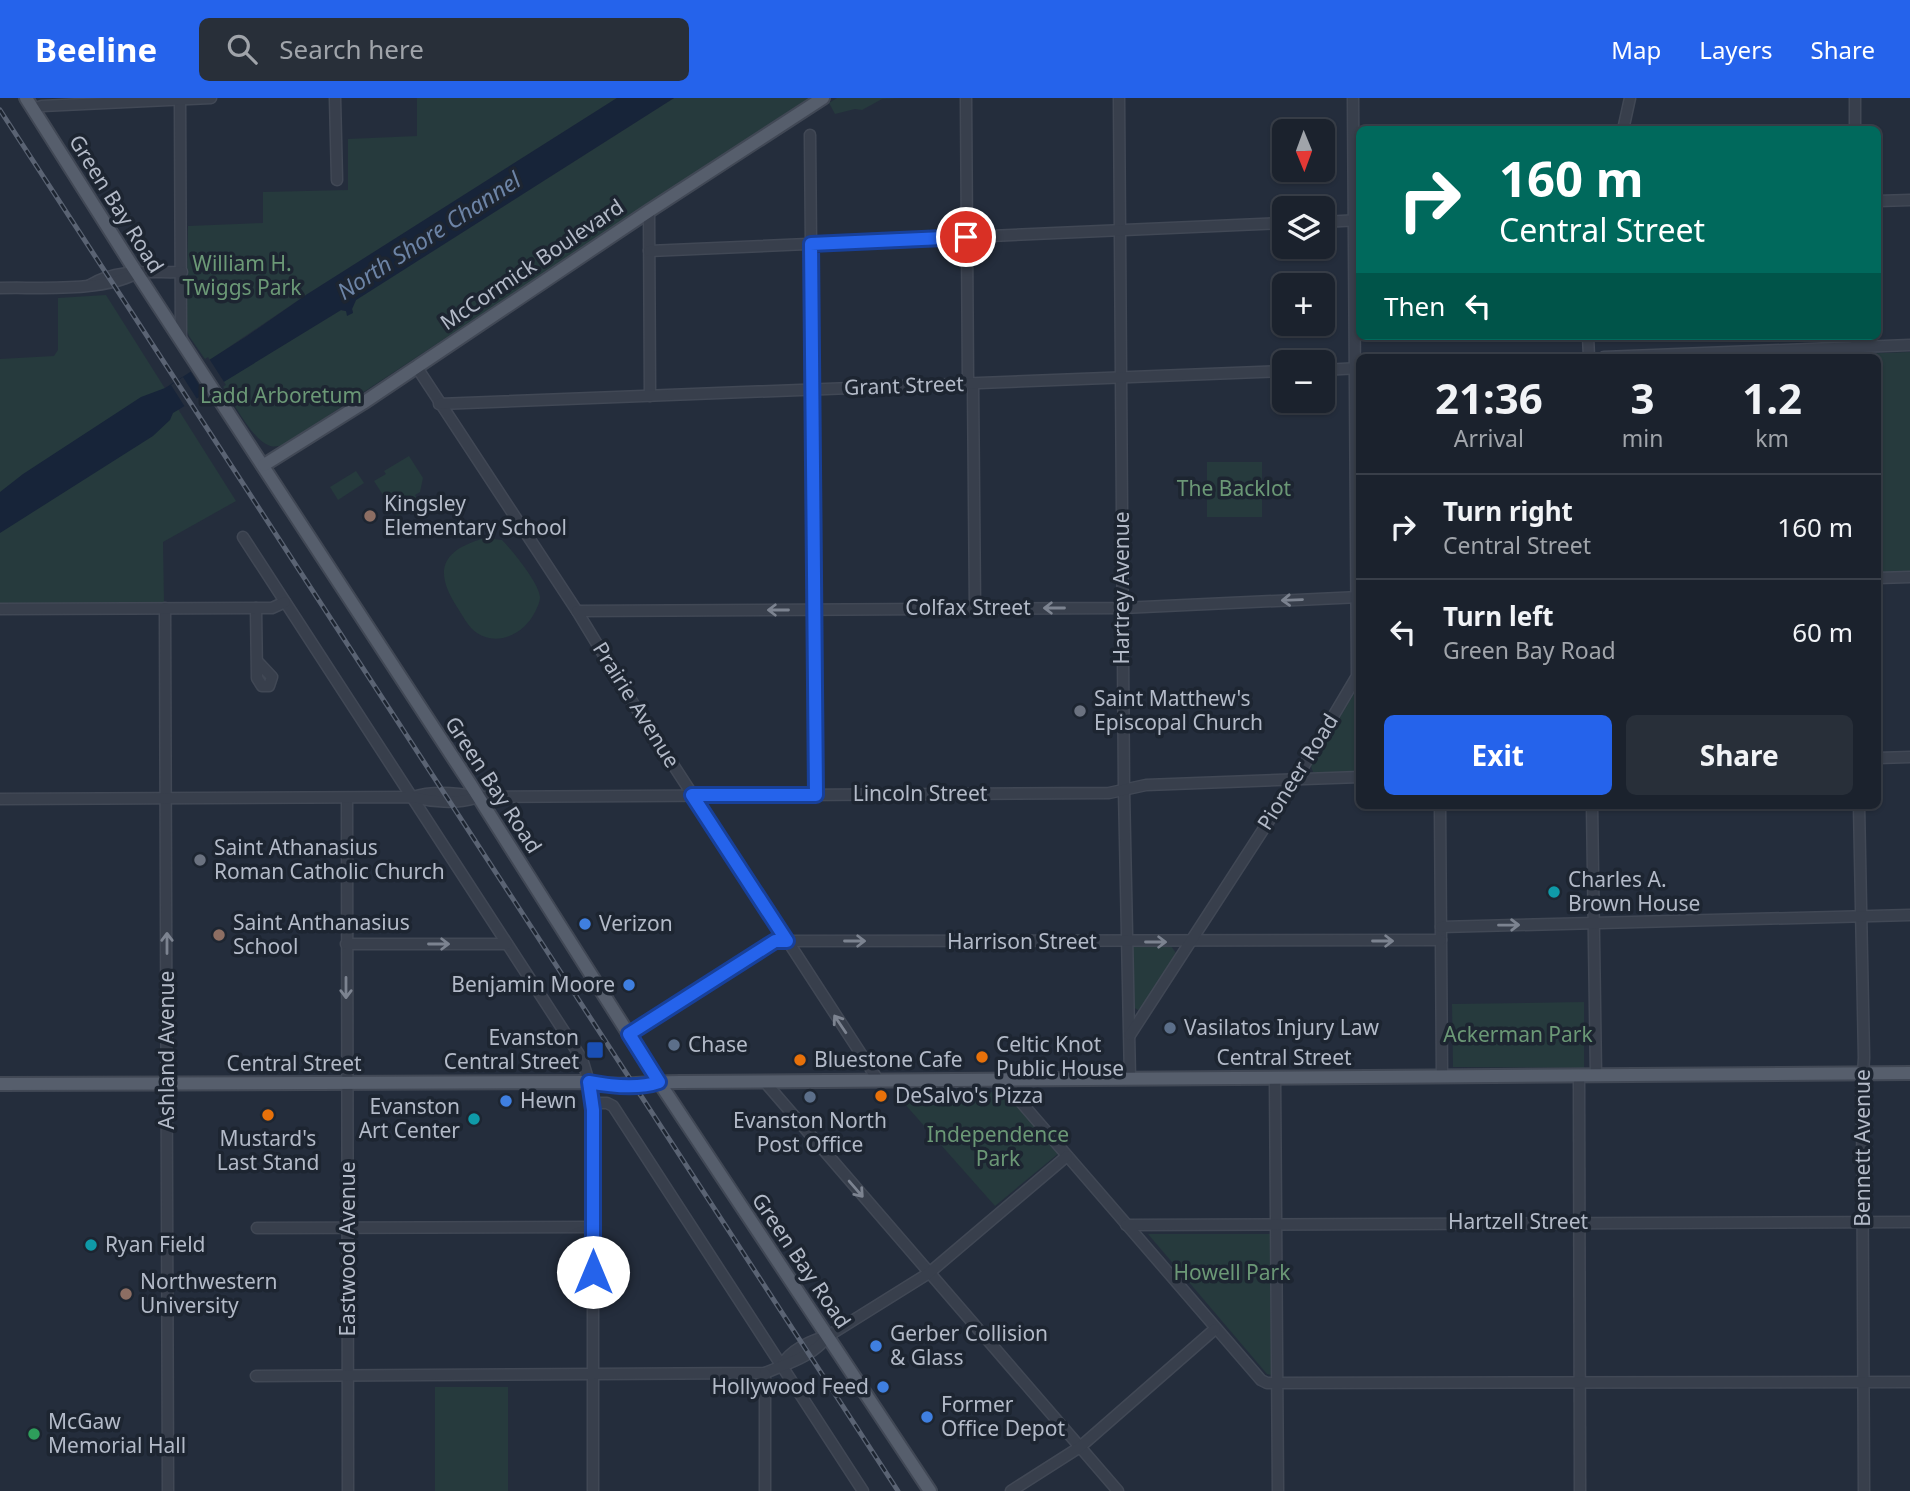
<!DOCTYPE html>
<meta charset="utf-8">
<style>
:root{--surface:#1b222d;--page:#282f39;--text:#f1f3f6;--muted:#a0a4aa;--line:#393f49;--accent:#2563eb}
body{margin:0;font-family:"Noto Sans",sans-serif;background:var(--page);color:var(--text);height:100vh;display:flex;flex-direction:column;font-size:26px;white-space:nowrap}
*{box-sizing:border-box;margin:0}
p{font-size:23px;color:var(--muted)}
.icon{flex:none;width:38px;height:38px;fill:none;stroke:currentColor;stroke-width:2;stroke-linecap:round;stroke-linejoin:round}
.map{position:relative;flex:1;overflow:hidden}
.panel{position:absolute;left:1356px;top:256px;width:525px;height:455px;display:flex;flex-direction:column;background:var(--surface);border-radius:10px;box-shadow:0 2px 5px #0004,0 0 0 2px var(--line)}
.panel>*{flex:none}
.top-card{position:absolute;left:1356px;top:28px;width:525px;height:214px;border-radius:10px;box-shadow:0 2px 5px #0004,0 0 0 2px var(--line);background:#00695c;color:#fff;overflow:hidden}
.needle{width:46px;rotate:179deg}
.fabs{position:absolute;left:1272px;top:21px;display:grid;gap:14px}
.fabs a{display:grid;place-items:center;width:63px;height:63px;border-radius:10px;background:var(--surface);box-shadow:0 2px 5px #0004,0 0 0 2px var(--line);font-size:35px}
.pin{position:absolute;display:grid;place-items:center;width:60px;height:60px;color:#fff;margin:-30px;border:4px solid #fff;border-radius:50%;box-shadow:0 2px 7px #0007}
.me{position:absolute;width:77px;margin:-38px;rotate:0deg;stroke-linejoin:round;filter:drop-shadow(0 0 5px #0008)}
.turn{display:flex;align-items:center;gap:24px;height:147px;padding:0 28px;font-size:32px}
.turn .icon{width:91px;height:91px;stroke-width:2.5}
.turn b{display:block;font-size:49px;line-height:60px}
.then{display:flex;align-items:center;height:66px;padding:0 28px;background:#0003;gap:14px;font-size:26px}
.eta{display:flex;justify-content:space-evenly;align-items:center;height:119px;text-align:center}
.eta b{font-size:42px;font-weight:700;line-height:49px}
.cta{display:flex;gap:14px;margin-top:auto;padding:14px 28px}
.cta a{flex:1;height:80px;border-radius:10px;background:var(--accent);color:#fff;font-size:28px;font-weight:700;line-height:80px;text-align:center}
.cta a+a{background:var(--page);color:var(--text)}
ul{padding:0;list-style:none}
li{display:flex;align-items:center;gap:21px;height:105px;padding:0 28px;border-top:2px solid var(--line)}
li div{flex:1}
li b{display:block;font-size:26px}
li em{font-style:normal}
header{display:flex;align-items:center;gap:42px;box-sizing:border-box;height:98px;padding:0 35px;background:var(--accent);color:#fff}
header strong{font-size:33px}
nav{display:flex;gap:38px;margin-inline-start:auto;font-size:24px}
.search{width:490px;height:63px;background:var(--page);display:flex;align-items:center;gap:18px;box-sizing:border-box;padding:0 24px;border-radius:10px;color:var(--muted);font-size:26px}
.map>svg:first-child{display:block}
</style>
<header>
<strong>Beeline</strong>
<div class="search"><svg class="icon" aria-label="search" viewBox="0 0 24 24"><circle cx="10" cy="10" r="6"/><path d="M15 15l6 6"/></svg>Search here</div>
<nav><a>Map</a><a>Layers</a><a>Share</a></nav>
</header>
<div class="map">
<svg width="1910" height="1393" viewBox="0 0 1910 1393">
<rect width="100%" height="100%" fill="#242d3c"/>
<!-- green -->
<g fill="#263a3d">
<polygon points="417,0 617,0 306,197 207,264 189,238 186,230 188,128 263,125 263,94 348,92 348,41 417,38"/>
<path d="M674,0H809L285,346C279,348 274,350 268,347C252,341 231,301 221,285L341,212L353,215L352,211L356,202Z"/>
<polygon points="837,0 903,0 882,1 862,12 855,11 835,16 829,5"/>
<polygon points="106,197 236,403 163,444 164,506 0,507 0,261 54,258 58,252 58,200"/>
<polygon points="1910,254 1910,475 1878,476 1878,259 1859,259 1859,256"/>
<polygon points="409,358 423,380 420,394 415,397 420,405 397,419 374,383 386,376 384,373"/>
<rect x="1207" y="364" width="55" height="55"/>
<polygon points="356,373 364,385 338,402 330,389"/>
<path d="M485,440L502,442C512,452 539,485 540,499C540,504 537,510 535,514C525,535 498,549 477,535C468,529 463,518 457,509C433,472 442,452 485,440Z"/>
<polygon points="1358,589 1360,590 1360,674 1318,676 1313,674 1311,668"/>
<polygon points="1135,848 1171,848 1176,855 1145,908 1138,912 1133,909 1130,852"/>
<polygon points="1584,904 1584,970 1453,969 1452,906"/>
<polygon points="1004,994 1059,1055 995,1108 895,995"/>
<polygon points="1148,1136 1271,1136 1271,1277 1267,1276"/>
<rect x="435" y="1289" width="73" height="104"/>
</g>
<!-- water -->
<polygon fill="#172439" points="617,0 674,0 356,202 352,211 353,215 347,218 346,213 341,212 178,312 173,315 170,322 153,338 0,435 0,394 23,376 141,299 165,290 247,238 306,197"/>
<!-- pier -->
<g fill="#242d3c">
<polygon points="208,259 226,287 206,298 189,271"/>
<polygon points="183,279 197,301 185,309 171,287"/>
</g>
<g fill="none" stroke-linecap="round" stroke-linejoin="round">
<!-- minor casing -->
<g stroke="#414855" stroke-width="13">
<g id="minor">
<polyline points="180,0 181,242"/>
<polyline points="335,0 337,82"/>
<polyline points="966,0 968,285"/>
<polyline points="1119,0 1124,692 1130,981"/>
<polyline points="1855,0 1855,32"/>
<polyline points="33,11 42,8 211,0"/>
<polyline points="1623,32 1630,0"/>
<polyline points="810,37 816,697"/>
<polyline points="1878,103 1910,102"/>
<polyline points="649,113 650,298"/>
<polyline points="1323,124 1360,122"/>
<polyline points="649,153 1284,125"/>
<path d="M90,187C118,170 150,175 182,174"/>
<path d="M0,190C40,189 103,194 137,175"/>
<polyline points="1588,238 1589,259"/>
<polyline points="1856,238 1856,249"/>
<polyline points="1604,259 1910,247"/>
<polyline points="416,268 577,513 631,602 878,982"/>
<polyline points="1323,272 1360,270"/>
<polyline points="973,285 975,510"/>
<polyline points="439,306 1284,273"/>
<polyline points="243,439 582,961 589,984 593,1012 593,1393"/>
<polyline points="1878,480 1910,479"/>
<polyline points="165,510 168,1393"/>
<polyline points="256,510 257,580 262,588 269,588 272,579 257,563"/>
<polyline points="0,511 272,510 285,504"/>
<polyline points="577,513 1122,510 1360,499"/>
<polyline points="1878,660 1910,659"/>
<path d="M413,699C434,692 458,695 479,699L1109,695L1146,687L1360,679"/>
<polyline points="347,700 348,1393"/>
<path d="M0,701L413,699C432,704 456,706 475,700"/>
<polyline points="1440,707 1442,978"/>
<polyline points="1592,707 1596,977"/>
<polyline points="1859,707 1864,960 1862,993 1864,1393"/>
<polyline points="1441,829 1910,817"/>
<polyline points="346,846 507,846"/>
<polyline points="629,936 775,843 1441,842"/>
<polyline points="1130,937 1296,681 1357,578 1353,0"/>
<polyline points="1579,977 1580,1393"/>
<polyline points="1275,980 1278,1393"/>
<polyline points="1001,981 1261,1282 1267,1285 1910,1284"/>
<polyline points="764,983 1118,1393"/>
<polyline points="593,1005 607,1005 613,1008 863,1393"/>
<polyline points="1126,1127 1910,1124"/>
<polyline points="257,1130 593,1129"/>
<path d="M781,1268C790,1252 811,1242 828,1238L929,1175L1067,1058"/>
<path d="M256,1278L765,1275C788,1265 812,1259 828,1238"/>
<polyline points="765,1393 765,1275"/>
<polyline points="1011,1393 1080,1349 1215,1231"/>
</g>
</g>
<!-- major casing -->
<g stroke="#414855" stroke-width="16">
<g id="major">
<polyline points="26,0 131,166 469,684 659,984 930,1393"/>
<polyline points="264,367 363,305 649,113 823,0"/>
<path d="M0,986L589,984C620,990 649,984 680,984L1910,975"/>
</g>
</g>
<!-- minor -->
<use href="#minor" stroke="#383f4c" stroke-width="10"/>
<!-- major -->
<use href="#major" stroke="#565e6c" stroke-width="12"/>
<!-- rail casing -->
<g stroke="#5a6373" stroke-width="5">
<polyline id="rail" points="0,12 898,1393"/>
</g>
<!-- rail -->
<use href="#rail" stroke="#1d2531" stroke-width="2.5" stroke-dasharray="8" stroke-linecap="butt"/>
</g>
<!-- one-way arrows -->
<defs><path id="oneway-shaft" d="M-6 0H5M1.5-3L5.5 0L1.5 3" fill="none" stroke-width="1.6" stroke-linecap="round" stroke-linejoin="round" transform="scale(1.75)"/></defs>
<g stroke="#7c8390">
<use href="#oneway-shaft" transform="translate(1292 502) rotate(178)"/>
<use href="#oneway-shaft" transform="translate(1054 510) rotate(180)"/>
<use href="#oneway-shaft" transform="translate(778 512) rotate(180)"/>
<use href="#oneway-shaft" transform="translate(1509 827) rotate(-1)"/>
<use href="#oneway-shaft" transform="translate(855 843)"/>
<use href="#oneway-shaft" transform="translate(1383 843)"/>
<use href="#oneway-shaft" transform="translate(1156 844)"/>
<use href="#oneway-shaft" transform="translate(167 845) rotate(-90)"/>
<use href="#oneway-shaft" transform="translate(439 846)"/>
<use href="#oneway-shaft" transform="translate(346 890) rotate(90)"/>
<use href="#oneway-shaft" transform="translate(840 926) rotate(-124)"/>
<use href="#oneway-shaft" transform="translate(856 1091) rotate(49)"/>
</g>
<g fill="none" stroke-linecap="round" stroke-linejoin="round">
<!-- route casing -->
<g stroke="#184099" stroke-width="18">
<path id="route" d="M593,1174V1012L589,984C610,988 639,991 659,984L629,936L775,843H787L692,697H816L811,146L966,139"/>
</g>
<!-- route -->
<use href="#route" stroke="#2563eb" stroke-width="12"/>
</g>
<!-- markers -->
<g fill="#8d6e63" stroke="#1d2531" stroke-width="2.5">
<circle cx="370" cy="418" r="7"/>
<circle cx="219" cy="837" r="7"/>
<circle cx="126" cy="1196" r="7"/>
</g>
<g fill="#6b7280" stroke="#1d2531" stroke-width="2.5">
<circle cx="1080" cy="613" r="7"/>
<circle cx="200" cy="762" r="7"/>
</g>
<g fill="#0f9aa8" stroke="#1d2531" stroke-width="2.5">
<circle cx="1554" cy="794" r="7"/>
<circle cx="474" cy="1021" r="7"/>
<circle cx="91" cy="1147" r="7"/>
</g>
<g fill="#3f7fe0" stroke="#1d2531" stroke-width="2.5">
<circle cx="585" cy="826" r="7"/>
<circle cx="629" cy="887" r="7"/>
<circle cx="506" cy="1003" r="7"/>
<circle cx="876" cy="1248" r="7"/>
<circle cx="883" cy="1289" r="7"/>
<circle cx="927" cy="1319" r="7"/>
</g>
<g fill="#5c6f8a" stroke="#1d2531" stroke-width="2.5">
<circle cx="1170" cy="930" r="7"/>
<circle cx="674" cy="947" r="7"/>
<circle cx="810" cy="999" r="7"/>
</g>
<rect fill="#1a4fb4" stroke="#1d2531" stroke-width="2.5" x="586" y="943" width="18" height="18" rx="3.5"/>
<g fill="#e8710a" stroke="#1d2531" stroke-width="2.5">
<circle cx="982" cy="959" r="7"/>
<circle cx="800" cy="962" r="7"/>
<circle cx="881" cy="998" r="7"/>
<circle cx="268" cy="1017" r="7"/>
</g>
<circle fill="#2e9e5b" stroke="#1d2531" stroke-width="2.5" cx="34" cy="1336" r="7"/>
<g text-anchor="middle" stroke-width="7" stroke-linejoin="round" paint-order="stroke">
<!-- street labels -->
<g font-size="21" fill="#b3bac8" stroke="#1d2531">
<text transform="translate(116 106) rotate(58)" y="7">Green Bay Road</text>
<text transform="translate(532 167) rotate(-34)" y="7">McCormick Boulevard</text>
<text transform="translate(904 288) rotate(-2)" y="7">Grant Street</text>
<text transform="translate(1122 490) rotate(-90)" y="7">Hartrey Avenue</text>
<text x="968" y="517">Colfax Street</text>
<text transform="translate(636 607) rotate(58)" y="7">Prairie Avenue</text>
<text transform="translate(1298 674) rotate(-58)" y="7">Pioneer Road</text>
<text transform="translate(493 687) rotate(57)" y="7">Green Bay Road</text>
<text x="920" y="703">Lincoln Street</text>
<text x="1022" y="851">Harrison Street</text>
<text transform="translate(167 952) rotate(-90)" y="7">Ashland Avenue</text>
<text x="1284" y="967">Central Street</text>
<text x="294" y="973">Central Street</text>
<text transform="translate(1863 1050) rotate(-90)" y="7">Bennett Avenue</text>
<text x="1518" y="1131">Hartzell Street</text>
<text transform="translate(348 1151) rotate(-90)" y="7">Eastwood Avenue</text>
<text transform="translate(801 1163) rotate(56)" y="7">Green Bay Road</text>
</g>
<!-- park labels -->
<g font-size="21" fill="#6b9876" stroke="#1d2531">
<text x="242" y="173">William H.<tspan x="242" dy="24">Twiggs Park</tspan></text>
<text x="281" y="305">Ladd Arboretum</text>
<text x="1234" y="398">The Backlot</text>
<text x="1518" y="944">Ackerman Park</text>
<text x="998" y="1044">Independence<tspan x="998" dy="24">Park</tspan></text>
<text x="1232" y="1182">Howell Park</text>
</g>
<!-- poi labels -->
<g font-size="21" fill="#b3bac8" stroke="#1d2531" text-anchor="start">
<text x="384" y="413">Kingsley<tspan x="384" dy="24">Elementary School</tspan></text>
<text x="1094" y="608">Saint Matthew's<tspan x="1094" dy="24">Episcopal Church</tspan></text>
<text x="214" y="757">Saint Athanasius<tspan x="214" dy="24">Roman Catholic Church</tspan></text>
<text x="1568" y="789">Charles A.<tspan x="1568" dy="24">Brown House</tspan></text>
<text x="233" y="832">Saint Anthanasius<tspan x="233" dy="24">School</tspan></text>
<text x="599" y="833">Verizon</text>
<text x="615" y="894" text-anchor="end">Benjamin Moore</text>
<text x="1184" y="937">Vasilatos Injury Law</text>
<text x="579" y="947" text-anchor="end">Evanston<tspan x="579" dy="24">Central Street</tspan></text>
<text x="688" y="954">Chase</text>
<text x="996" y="954">Celtic Knot<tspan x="996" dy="24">Public House</tspan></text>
<text x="814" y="969">Bluestone Cafe</text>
<text x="895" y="1005">DeSalvo's Pizza</text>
<text x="520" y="1010">Hewn</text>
<text x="460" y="1016" text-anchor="end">Evanston<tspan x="460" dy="24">Art Center</tspan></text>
<text x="810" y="1030" text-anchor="middle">Evanston North<tspan x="810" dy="24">Post Office</tspan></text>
<text x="268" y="1048" text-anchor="middle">Mustard's<tspan x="268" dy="24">Last Stand</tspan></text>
<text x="105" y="1154">Ryan Field</text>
<text x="140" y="1191">Northwestern<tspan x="140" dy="24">University</tspan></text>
<text x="890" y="1243">Gerber Collision<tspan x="890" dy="24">&amp; Glass</tspan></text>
<text x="869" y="1296" text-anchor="end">Hollywood Feed</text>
<text x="941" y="1314">Former<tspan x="941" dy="24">Office Depot</tspan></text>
<text x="48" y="1331">McGaw<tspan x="48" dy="24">Memorial Hall</tspan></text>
</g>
<!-- water labels -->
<g font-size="23" font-style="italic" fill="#6d84a6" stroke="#1d2531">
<text transform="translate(429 138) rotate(-33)" y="8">North Shore Channel</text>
</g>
</g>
</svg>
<div class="fabs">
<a><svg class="needle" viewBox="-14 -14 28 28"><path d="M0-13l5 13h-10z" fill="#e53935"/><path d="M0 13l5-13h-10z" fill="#a0a4aa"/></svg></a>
<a><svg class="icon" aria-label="layers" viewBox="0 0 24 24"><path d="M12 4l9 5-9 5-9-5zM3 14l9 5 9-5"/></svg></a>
<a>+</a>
<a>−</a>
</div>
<div class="pin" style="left:966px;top:139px;background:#d93025"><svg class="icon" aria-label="arrive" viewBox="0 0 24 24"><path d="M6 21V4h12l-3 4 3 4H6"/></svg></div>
<svg class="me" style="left:593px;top:1174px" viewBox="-20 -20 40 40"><circle r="19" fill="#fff"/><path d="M0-13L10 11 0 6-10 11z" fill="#2563eb"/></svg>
<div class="top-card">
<div class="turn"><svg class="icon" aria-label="right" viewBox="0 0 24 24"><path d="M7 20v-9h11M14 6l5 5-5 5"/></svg><div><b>160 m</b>Central Street</div></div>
<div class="then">Then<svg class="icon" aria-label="left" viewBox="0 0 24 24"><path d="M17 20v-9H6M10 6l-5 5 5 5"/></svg></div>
</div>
<section class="panel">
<div class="eta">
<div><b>21:36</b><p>Arrival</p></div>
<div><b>3</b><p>min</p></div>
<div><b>1.2</b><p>km</p></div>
</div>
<ul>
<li><svg class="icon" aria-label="right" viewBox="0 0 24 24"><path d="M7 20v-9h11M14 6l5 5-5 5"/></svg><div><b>Turn right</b><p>Central Street</p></div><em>160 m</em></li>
<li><svg class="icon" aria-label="left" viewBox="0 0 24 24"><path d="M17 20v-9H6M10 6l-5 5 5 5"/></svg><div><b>Turn left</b><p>Green Bay Road</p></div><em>60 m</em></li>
</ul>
<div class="cta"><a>Exit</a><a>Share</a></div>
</section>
</div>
